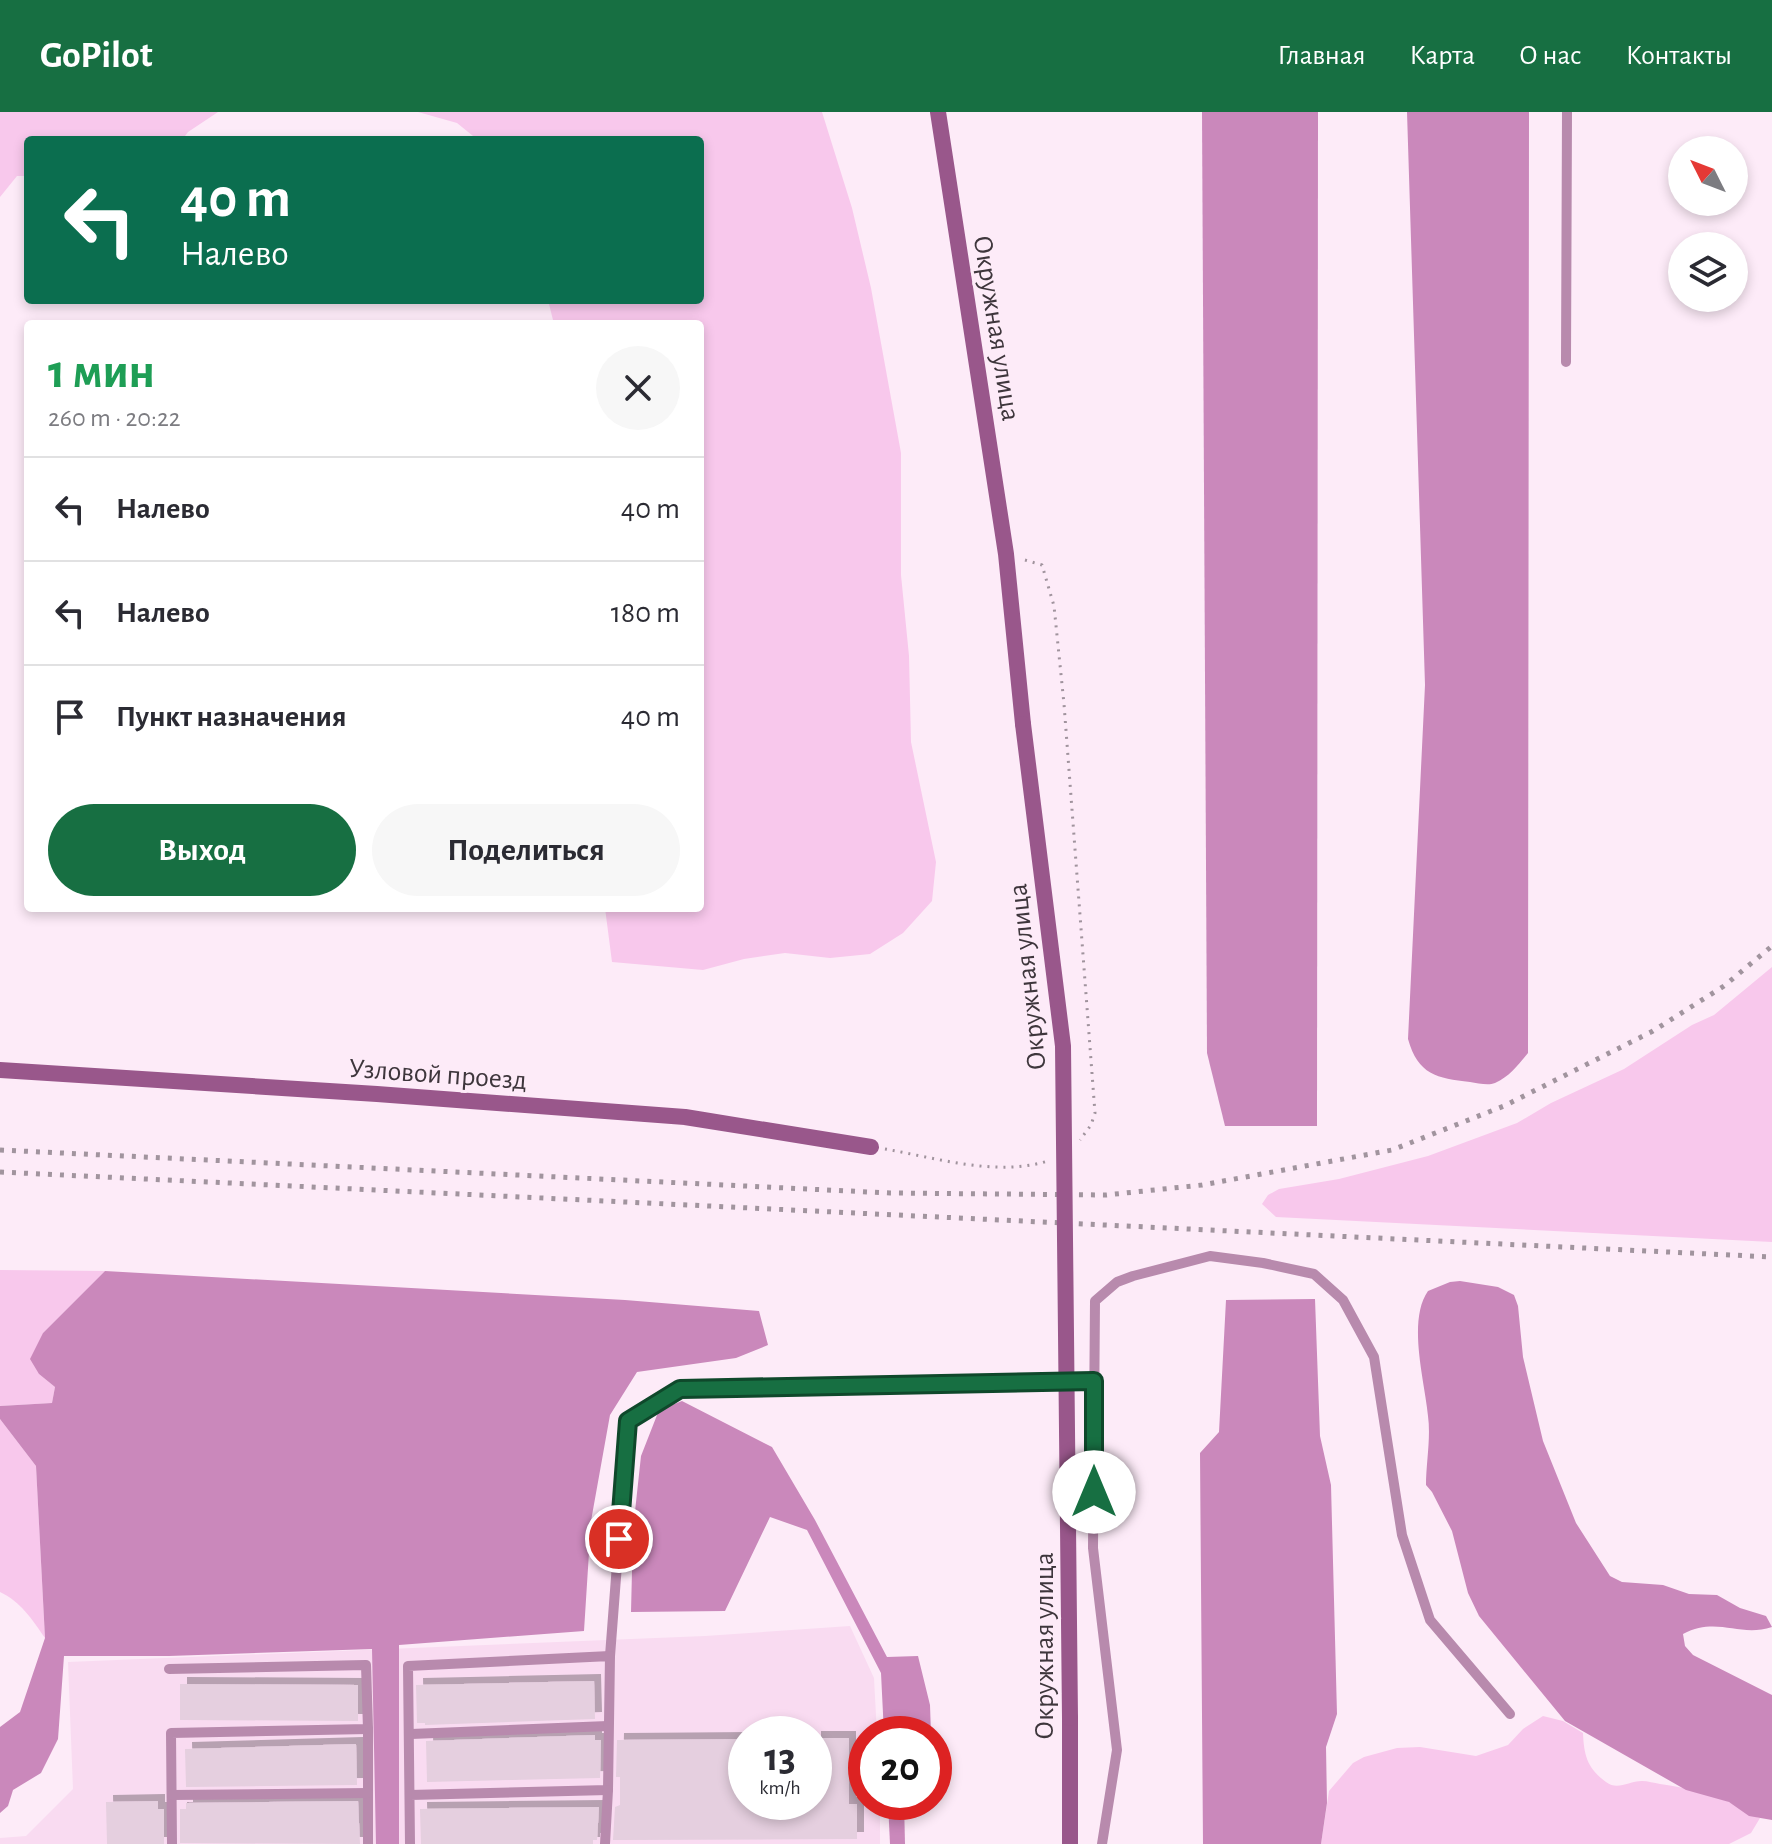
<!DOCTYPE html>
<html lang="ru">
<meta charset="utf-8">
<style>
:root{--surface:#fff;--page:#f7f7f7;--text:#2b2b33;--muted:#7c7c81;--line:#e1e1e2;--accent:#176f42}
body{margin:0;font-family:"Alegreya Sans",sans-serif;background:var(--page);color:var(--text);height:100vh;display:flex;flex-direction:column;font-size:30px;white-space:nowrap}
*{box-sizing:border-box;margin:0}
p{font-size:26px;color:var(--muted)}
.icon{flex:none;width:44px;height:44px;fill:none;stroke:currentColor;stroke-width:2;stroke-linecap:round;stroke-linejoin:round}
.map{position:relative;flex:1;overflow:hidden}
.side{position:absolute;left:24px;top:208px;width:680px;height:592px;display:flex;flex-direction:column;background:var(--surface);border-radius:8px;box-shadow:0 4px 12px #0003}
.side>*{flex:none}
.hud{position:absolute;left:24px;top:24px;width:680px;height:168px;border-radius:8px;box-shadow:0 4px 12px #0003;background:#0b6e4f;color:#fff;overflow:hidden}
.needle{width:52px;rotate:312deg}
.tools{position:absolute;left:1668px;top:24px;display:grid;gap:16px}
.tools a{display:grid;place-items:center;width:80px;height:80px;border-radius:50%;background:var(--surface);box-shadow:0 4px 12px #0003;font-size:40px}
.speed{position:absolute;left:728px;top:1604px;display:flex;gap:16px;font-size:40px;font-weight:700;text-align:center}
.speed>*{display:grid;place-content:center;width:104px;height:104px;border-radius:50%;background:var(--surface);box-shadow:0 4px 12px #0003;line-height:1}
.speed small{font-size:20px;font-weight:400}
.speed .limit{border:12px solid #d22;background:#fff;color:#111}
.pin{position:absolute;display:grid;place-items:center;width:68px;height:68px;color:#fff;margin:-34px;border:4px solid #fff;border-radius:50%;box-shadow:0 2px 8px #0007}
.me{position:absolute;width:88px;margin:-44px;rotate:0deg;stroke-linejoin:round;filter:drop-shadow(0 0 6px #0008)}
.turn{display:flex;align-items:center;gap:28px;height:168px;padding:0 24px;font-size:36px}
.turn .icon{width:104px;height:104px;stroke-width:2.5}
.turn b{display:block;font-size:56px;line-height:68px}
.round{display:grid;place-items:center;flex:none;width:84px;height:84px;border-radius:42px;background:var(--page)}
.summary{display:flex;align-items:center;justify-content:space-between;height:136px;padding:0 24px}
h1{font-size:48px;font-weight:700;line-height:60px;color:#1e9e55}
.cta{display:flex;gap:16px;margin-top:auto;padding:16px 24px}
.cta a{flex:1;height:92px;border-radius:48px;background:var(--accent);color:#fff;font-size:32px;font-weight:700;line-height:92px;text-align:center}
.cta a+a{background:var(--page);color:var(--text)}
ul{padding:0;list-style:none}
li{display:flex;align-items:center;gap:24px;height:104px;padding:0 24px;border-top:2px solid var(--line)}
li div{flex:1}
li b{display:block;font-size:30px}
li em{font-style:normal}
header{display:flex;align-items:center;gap:48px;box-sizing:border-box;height:112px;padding:0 40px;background:var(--accent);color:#fff}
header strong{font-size:38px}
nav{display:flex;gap:44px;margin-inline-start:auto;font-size:28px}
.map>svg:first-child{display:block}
</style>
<header>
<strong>GoPilot</strong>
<nav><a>Главная</a><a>Карта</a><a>О нас</a><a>Контакты</a></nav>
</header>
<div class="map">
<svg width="1772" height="1732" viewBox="0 0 1772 1732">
<defs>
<filter id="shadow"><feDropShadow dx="7" dy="-7" stdDeviation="0" flood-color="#0004"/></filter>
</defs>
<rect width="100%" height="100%" fill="#fdebf8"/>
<!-- built -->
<path fill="#f9dbf1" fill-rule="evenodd" d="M850,1514L874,1566L877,1622H866V1690H880V1732H0V1726L26,1724L73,1677L68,1550L705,1524ZM746,1622H814V1690H746Z"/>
<!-- green -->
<g fill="#f8c8ec">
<polygon points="0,0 218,0 188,20 182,28 28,28 28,64 17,64 0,85"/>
<polygon points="418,0 822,0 852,96 871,176 901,341 901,463 909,544 911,630 936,750 932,789 903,821 870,842 830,846 785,841 744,847 703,858 612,850 605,796 700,796 700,212 554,212 548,188 700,188 700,28 478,28 457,11"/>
<polygon points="1772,855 1772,1130 1276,1105 1262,1092 1268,1083 1279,1077 1339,1067 1428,1044 1517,1011 1551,991 1624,957 1692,913 1714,903"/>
<polygon points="0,1158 105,1159 43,1221 39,1262 55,1275 52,1291 0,1294"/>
<path d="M0,1307L36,1354L45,1526C32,1507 21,1490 0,1480Z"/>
<path d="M1543,1604L1563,1609L1583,1621C1584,1643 1587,1656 1606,1670C1618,1679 1628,1669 1642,1669C1648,1669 1654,1671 1660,1672C1682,1675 1707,1681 1727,1689C1740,1695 1747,1703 1760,1706L1751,1721L1729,1732H1321L1329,1679L1353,1651L1364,1645L1397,1636L1420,1635L1476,1644L1508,1633L1523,1617Z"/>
</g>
<!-- water -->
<g fill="#ca88bb">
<polygon points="1202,0 1318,0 1317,1014 1225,1014 1207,941"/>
<path d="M1407,0H1529L1528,941C1518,953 1510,964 1495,971C1488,974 1478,971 1470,970C1437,966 1418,963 1408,927L1425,573Z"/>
<polygon points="105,1159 625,1188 759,1199 768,1233 736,1246 637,1260 610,1303 591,1409 584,1519 399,1533 399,1732 376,1732 372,1537 169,1544 64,1544 58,1627 41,1661 13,1678 8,1694 0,1701 0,1615 20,1600 45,1526 36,1354 0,1307 0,1294 52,1291 55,1275 39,1262 30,1247 43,1221"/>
<path d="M1460,1169L1498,1175L1514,1183L1518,1194L1523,1245L1543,1329L1576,1411L1610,1464L1622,1470L1663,1473L1689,1482L1717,1483L1740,1496L1766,1504L1772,1515C1739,1526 1718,1504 1683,1522L1685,1534L1693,1543L1772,1583V1708L1749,1704L1729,1690L1686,1678L1565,1609L1479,1504L1468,1481L1452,1419L1432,1380L1426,1373C1426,1351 1431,1326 1428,1304C1425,1270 1407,1209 1428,1179L1450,1170Z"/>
<polygon points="1315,1187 1320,1324 1331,1373 1337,1602 1326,1635 1327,1691 1321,1732 1203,1732 1200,1341 1219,1320 1226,1188"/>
<polygon points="682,1289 772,1335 815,1408 887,1545 918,1544 930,1593 931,1622 884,1622 881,1561 807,1418 770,1405 725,1499 631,1500 633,1418 641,1344 659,1298"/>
<polygon points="888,1690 904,1690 905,1732 890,1732"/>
</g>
<!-- building -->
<g fill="#e5cfdf" filter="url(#shadow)">
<polygon points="594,1569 595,1607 425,1613 425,1611 417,1611 416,1573"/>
<polygon points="180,1572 358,1573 358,1609 180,1608"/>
<polygon points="595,1623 595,1628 601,1628 600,1666 427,1670 426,1629"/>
<polygon points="814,1626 849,1626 849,1692 857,1692 857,1727 613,1728 615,1695 620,1693 620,1665 616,1665 617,1628 746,1627 746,1692 814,1692"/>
<polygon points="356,1632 357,1673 186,1675 185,1637"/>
<polygon points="158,1689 158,1697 164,1697 164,1732 107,1732 106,1690"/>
<polygon points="358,1689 360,1732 180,1731 180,1697 186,1697 186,1691"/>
<polygon points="599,1695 597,1728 593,1728 593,1732 421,1732 420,1697"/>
</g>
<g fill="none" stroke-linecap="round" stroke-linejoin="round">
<!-- path -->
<g stroke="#a0939d" stroke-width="3" stroke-dasharray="2 6" stroke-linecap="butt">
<polyline points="1025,448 1042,453 1054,494 1064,592 1095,1001 1091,1013 1080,1028"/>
<path d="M885,1037C937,1046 996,1065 1048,1049"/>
</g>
<!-- lane -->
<g stroke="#b88aad" stroke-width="10">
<polyline points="1566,250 1567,0"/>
<polyline points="610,1544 628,1309 680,1277 1094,1269"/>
<polyline points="169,1557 366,1553 368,1617 171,1621 172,1732"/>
<polyline points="368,1617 368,1732"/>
<polyline points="411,1622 608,1614"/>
<polyline points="172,1683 368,1681"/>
<polyline points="410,1732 408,1554 610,1544 608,1678 410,1683"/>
<polyline points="605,1732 608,1678"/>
<polyline points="1102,1732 1117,1638 1093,1436 1095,1189 1117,1170 1133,1164 1210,1144 1263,1151 1314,1162 1343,1188 1374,1245 1402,1423 1430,1508 1510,1602"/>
</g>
<!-- secondary -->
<g stroke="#99578b" stroke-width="16">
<polyline points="938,0 1006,442 1023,612"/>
<polyline points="0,958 377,982 685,1005 871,1035"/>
<polyline points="1070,1732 1070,1606"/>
</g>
<!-- rail -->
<g stroke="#a1949e" stroke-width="5" stroke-dasharray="4 8" stroke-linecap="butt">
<polyline points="0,1038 890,1081 1106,1083 1202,1073 1392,1038 1504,994 1653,919 1724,874 1772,834"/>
<polyline points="0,1060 1772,1145"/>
</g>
<!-- secondary-bridge -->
<polyline stroke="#99578b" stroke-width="16" points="1023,612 1063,934 1070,1606"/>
</g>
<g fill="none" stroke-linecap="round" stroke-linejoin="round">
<!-- route casing -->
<g stroke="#0f482b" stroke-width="20">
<polyline id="route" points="619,1427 628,1309 680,1277 1094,1269 1094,1380"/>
</g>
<!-- route -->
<use href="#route" stroke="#176f42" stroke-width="14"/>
</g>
<g text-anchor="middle" stroke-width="6" stroke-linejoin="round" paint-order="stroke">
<!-- street labels -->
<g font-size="28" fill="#3e363c" stroke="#fdebf8">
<text transform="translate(998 216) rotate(81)" y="10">Окружная улица</text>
<text transform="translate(1026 865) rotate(-96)" y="10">Окружная улица</text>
<text transform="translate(438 961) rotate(4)" y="10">Узловой проезд</text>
<text transform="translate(1043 1534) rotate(-90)" y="10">Окружная улица</text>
</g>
</g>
</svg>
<div class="tools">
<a><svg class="needle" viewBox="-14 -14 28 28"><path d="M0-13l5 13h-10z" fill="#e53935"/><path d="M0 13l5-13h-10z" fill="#7c7c81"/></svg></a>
<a><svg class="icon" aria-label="layers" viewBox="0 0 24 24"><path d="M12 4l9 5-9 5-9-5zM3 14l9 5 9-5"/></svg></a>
</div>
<div class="speed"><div>13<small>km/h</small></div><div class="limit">20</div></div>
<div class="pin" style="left:619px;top:1427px;background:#d93025"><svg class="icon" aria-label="arrive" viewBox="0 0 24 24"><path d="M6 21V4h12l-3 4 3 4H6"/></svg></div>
<svg class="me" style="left:1094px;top:1380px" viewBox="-20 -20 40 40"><circle r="19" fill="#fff"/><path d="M0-13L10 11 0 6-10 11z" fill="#176f42"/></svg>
<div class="hud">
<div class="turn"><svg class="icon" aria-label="left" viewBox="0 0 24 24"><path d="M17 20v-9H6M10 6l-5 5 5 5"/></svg><div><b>40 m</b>Налево</div></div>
</div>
<section class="side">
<div class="summary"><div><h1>1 мин</h1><p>260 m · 20:22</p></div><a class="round"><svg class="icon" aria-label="close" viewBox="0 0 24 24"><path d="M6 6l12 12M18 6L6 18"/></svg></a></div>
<ul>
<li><svg class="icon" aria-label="left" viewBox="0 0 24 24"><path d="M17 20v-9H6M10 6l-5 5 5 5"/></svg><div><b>Налево</b></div><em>40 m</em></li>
<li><svg class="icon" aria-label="left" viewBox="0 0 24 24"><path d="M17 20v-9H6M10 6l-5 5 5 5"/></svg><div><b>Налево</b></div><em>180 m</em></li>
<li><svg class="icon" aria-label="arrive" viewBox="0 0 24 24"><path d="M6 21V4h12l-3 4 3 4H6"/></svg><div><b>Пункт назначения</b></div><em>40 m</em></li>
</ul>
<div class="cta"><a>Выход</a><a>Поделиться</a></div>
</section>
</div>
